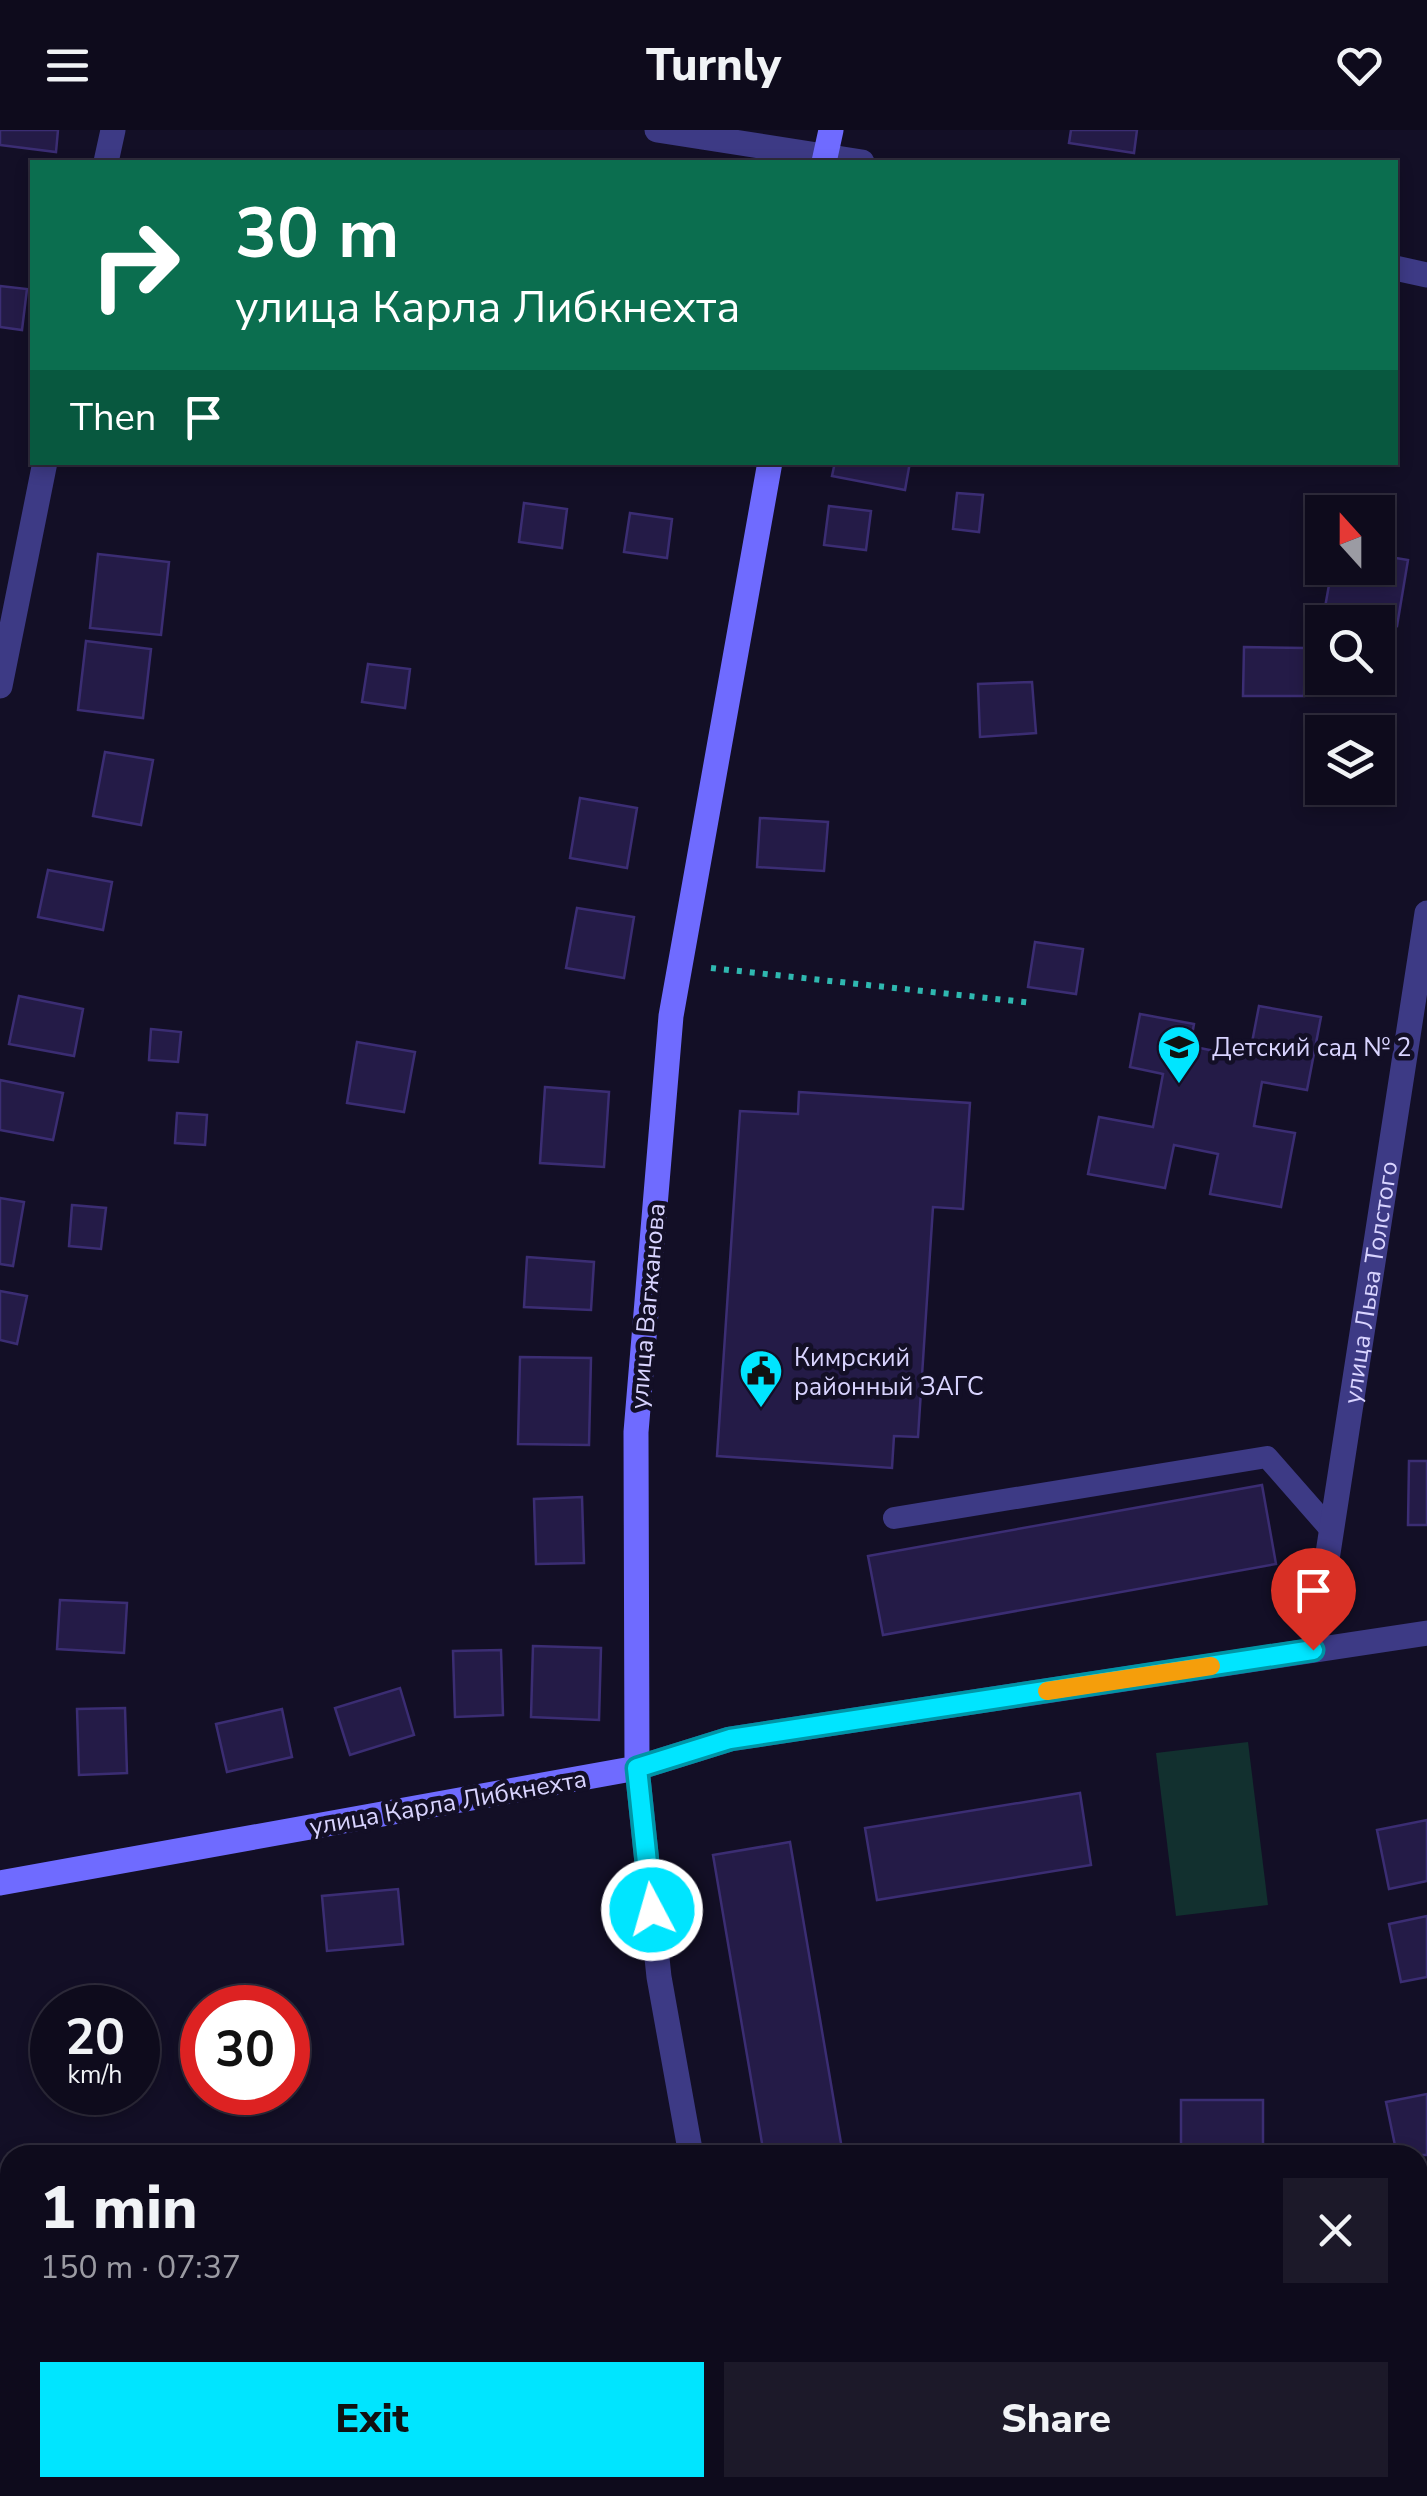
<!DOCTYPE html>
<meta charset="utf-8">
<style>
:root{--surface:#0e0b1c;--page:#1c1929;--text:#f1f3f6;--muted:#9b9ba3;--line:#2e2b3b;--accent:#00e5ff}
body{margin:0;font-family:"Nunito Sans",sans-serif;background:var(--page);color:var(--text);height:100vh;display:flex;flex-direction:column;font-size:38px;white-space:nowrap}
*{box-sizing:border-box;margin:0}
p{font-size:32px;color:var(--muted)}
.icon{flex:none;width:55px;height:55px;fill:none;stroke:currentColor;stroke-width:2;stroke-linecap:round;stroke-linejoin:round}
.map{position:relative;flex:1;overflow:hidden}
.panel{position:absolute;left:0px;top:2015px;width:1428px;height:352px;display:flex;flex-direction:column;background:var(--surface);border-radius:30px 30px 0 0;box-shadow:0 5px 15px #0003,0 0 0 2px var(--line)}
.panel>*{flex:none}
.guide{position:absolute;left:30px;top:30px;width:1368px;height:305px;border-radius:0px;box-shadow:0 5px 15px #0003,0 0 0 2px var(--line);background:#0b6e4f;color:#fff;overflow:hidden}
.needle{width:65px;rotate:339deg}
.controls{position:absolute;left:1305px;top:365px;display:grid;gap:20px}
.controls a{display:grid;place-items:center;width:90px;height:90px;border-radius:0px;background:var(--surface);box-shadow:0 5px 15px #0003,0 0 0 2px var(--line);font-size:50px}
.speed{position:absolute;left:30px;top:1855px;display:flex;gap:20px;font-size:50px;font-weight:700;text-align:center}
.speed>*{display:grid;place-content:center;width:130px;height:130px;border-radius:50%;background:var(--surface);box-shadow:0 5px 15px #0003,0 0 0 2px var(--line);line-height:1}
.speed small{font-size:25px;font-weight:400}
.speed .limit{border:15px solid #d22;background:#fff;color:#111}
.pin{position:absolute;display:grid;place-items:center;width:85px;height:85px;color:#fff;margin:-102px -42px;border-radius:50% 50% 50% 0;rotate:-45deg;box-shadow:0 0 10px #0007}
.pin .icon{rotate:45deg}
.me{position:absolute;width:110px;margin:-55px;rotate:354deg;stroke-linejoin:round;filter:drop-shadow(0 0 8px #0008)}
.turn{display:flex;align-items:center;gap:35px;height:210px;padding:0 40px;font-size:45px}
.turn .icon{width:130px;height:130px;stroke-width:2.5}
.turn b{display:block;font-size:70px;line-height:85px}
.then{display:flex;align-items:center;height:95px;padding:0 40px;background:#0003;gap:20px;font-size:38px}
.round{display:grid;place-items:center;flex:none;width:105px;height:105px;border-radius:0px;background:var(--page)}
.head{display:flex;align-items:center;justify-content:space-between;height:170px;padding:0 40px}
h1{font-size:60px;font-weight:800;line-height:75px}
.action{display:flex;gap:20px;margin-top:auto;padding:20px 40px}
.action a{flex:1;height:115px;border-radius:0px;background:var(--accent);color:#111;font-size:40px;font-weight:800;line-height:115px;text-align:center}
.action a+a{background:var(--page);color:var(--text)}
header{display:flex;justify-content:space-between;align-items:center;height:130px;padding:0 40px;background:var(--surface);font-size:45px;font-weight:800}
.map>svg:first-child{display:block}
</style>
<header><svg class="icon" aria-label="menu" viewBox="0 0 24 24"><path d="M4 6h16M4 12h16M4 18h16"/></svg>Turnly<svg class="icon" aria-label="heart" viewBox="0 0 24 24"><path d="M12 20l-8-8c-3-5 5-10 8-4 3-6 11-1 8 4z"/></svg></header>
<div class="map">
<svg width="1427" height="2366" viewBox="0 0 1427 2366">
<rect width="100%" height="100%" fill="#130f26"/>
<!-- green -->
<polygon fill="#12302f" points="1248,1612 1268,1775 1176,1786 1156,1623"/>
<!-- building -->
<g fill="#241b47" stroke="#3b2d73" stroke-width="2.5">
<polygon points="0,0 58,0 56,22 0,15"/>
<polygon points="1071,0 1137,0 1134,23 1069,13"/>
<polygon points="0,156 27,159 22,200 0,197"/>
<polygon points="835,332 910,332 905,360 832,346"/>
<polygon points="957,363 983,365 979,402 953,399"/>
<polygon points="524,373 567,379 562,418 519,412"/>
<polygon points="829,376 871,381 866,420 824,415"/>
<polygon points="630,383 672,389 667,428 624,422"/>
<polygon points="98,424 169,432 161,505 90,498"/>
<polygon points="1378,425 1408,430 1397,496 1324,483 1332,438 1378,438"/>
<polygon points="86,511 151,519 143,588 78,580"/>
<polygon points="1244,517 1305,518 1304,566 1243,566"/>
<polygon points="368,534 410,539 405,578 362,572"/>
<polygon points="1032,552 1036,603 980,607 978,554"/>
<polygon points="105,622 153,630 141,695 93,686"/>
<polygon points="580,668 637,678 627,738 570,728"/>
<polygon points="760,688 828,692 824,741 757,737"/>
<polygon points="48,740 112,752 103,800 38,787"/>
<polygon points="577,778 634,787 624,848 566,838"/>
<polygon points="1035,812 1083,819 1076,864 1028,857"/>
<polygon points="19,866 83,879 74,926 9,914"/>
<polygon points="1259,876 1321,887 1307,960 1262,952 1254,996 1295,1003 1281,1077 1210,1064 1218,1024 1174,1015 1165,1058 1088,1044 1099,987 1153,997 1163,944 1130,937 1140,884 1194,894 1190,916 1249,928"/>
<polygon points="151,899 181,902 178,932 149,930"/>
<polygon points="357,912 415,922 404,982 347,973"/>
<polygon points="0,950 63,963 53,1010 0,1000"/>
<polygon points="545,957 609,962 604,1037 540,1033"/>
<polygon points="799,962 970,973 963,1079 933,1077 918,1307 894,1306 892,1338 717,1326 740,981 798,984"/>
<polygon points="177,983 207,985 205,1015 175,1013"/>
<polygon points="0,1068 24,1072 13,1136 0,1134"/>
<polygon points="72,1075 106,1078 101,1119 69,1116"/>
<polygon points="527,1127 594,1132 591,1180 524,1177"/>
<polygon points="0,1161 27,1166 17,1214 0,1210"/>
<polygon points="520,1227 591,1228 589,1315 518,1314"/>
<polygon points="1409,1331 1427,1331 1427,1395 1408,1395"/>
<polygon points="1262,1355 1276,1434 883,1505 868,1426"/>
<polygon points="582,1367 584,1433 536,1434 534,1369"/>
<polygon points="60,1470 127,1473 124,1523 57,1519"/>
<polygon points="533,1516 601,1518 599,1590 531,1587"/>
<polygon points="501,1520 503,1585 455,1587 453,1521"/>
<polygon points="400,1558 414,1605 350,1625 335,1578"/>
<polygon points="125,1578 127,1643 79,1645 77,1579"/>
<polygon points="282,1579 292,1627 227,1642 216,1594"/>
<polygon points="1080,1663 1091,1735 877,1770 865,1698"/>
<polygon points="1427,1690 1427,1751 1389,1759 1377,1700"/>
<polygon points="790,1712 843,2025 764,2025 713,1725"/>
<polygon points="398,1759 403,1814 327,1821 322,1766"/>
<polygon points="1427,1786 1427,1847 1401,1852 1389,1794"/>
<polygon points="1427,1964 1427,2025 1397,2025 1386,1972"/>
<polygon points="1181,1970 1263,1970 1263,2022 1181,2021"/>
<polygon points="1427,2163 1427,2238 1418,2240 1418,2165"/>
</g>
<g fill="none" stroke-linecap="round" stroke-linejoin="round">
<!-- path -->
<polyline stroke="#2fb8b0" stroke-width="6" stroke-dasharray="5 8" stroke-linecap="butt" points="711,838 1033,873"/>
<!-- lane -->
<polyline stroke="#3d3a85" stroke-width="22" points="894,1388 1267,1327 1332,1401"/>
<!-- street -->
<g stroke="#3d3a85" stroke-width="25">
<polyline points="657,0 862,32"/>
<polyline points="106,32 113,0"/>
<polyline points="1395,138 1427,145"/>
<polyline points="0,556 45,332"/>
<path id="s1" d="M1313,1520L1427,783"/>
<polyline points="691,2025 659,1847 637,1638 730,1609 1427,1503"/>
<polyline points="1418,2345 1427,2343"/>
<polyline points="779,2358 784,2366"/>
<polyline points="1331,2366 1367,2358"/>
</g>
<!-- secondary -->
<g stroke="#6f6bff" stroke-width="25">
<polyline points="824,32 831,0"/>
<polyline points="0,1753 637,1638 636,1302 671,886 770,332"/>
</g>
</g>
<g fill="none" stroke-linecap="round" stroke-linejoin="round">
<!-- route casing -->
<g stroke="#0095a6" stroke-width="25">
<polyline id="route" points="652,1780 637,1638 730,1609 1313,1520"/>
</g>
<!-- route -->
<use href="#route" stroke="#00e5ff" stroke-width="18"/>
<!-- slow -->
<polyline stroke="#f59e0b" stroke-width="18" points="1047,1561 1211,1536"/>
</g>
<!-- icons -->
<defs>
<g id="school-pin" transform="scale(2.25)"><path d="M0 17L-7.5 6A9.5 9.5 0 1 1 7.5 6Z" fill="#00e5ff" stroke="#130f26"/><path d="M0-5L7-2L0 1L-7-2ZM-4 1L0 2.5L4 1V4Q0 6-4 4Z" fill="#111"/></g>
<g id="civic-pin" transform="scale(2.25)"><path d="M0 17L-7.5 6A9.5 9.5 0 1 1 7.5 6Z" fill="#00e5ff" stroke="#130f26"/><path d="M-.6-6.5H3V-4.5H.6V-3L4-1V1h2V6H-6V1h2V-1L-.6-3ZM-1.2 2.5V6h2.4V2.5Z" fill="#111"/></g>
</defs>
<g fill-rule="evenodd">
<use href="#school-pin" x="1179" y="917"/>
<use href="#civic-pin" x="761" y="1241"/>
</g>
<g text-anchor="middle" stroke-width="9" stroke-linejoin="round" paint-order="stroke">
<!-- poi labels -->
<g font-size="25" fill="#d9d4ff" stroke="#130f26" text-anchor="start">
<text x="1212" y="926">Детский сад № 2</text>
<text x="794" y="1236">Кимрский<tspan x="794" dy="29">районный ЗАГС</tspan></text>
</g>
<!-- street labels -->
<g font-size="25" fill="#d9d4ff" stroke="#130f26">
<text dy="9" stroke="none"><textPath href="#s1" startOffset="372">улица Льва Толстого</textPath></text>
<text transform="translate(647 1176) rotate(-85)" y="9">улица Вагжанова</text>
<text transform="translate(448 1672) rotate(-10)" y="9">улица Карла Либкнехта</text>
</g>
</g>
</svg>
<div class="controls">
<a><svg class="needle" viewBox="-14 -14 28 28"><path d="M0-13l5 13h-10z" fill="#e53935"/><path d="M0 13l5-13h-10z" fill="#9b9ba3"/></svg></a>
<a><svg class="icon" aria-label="search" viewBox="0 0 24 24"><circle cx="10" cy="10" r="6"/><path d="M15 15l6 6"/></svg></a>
<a><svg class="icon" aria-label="layers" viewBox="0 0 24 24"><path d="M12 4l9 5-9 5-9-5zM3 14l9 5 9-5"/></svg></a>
</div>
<div class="speed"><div>20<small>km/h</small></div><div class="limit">30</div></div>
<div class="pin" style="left:1313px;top:1520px;background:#d93025"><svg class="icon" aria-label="arrive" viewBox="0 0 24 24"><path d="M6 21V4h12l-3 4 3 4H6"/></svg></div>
<svg class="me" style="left:652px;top:1780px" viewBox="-20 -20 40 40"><circle r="17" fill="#00e5ff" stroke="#fff" stroke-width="3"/><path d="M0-11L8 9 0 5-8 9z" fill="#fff"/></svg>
<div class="guide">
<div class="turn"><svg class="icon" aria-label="right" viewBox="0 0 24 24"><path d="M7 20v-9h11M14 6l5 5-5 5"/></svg><div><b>30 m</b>улица Карла Либкнехта</div></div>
<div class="then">Then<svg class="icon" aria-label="arrive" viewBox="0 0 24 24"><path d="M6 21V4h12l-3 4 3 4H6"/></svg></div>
</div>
<section class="panel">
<div class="head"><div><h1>1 min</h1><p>150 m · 07:37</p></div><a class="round"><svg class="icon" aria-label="close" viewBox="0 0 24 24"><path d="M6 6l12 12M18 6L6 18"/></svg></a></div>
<div class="action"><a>Exit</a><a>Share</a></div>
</section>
</div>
